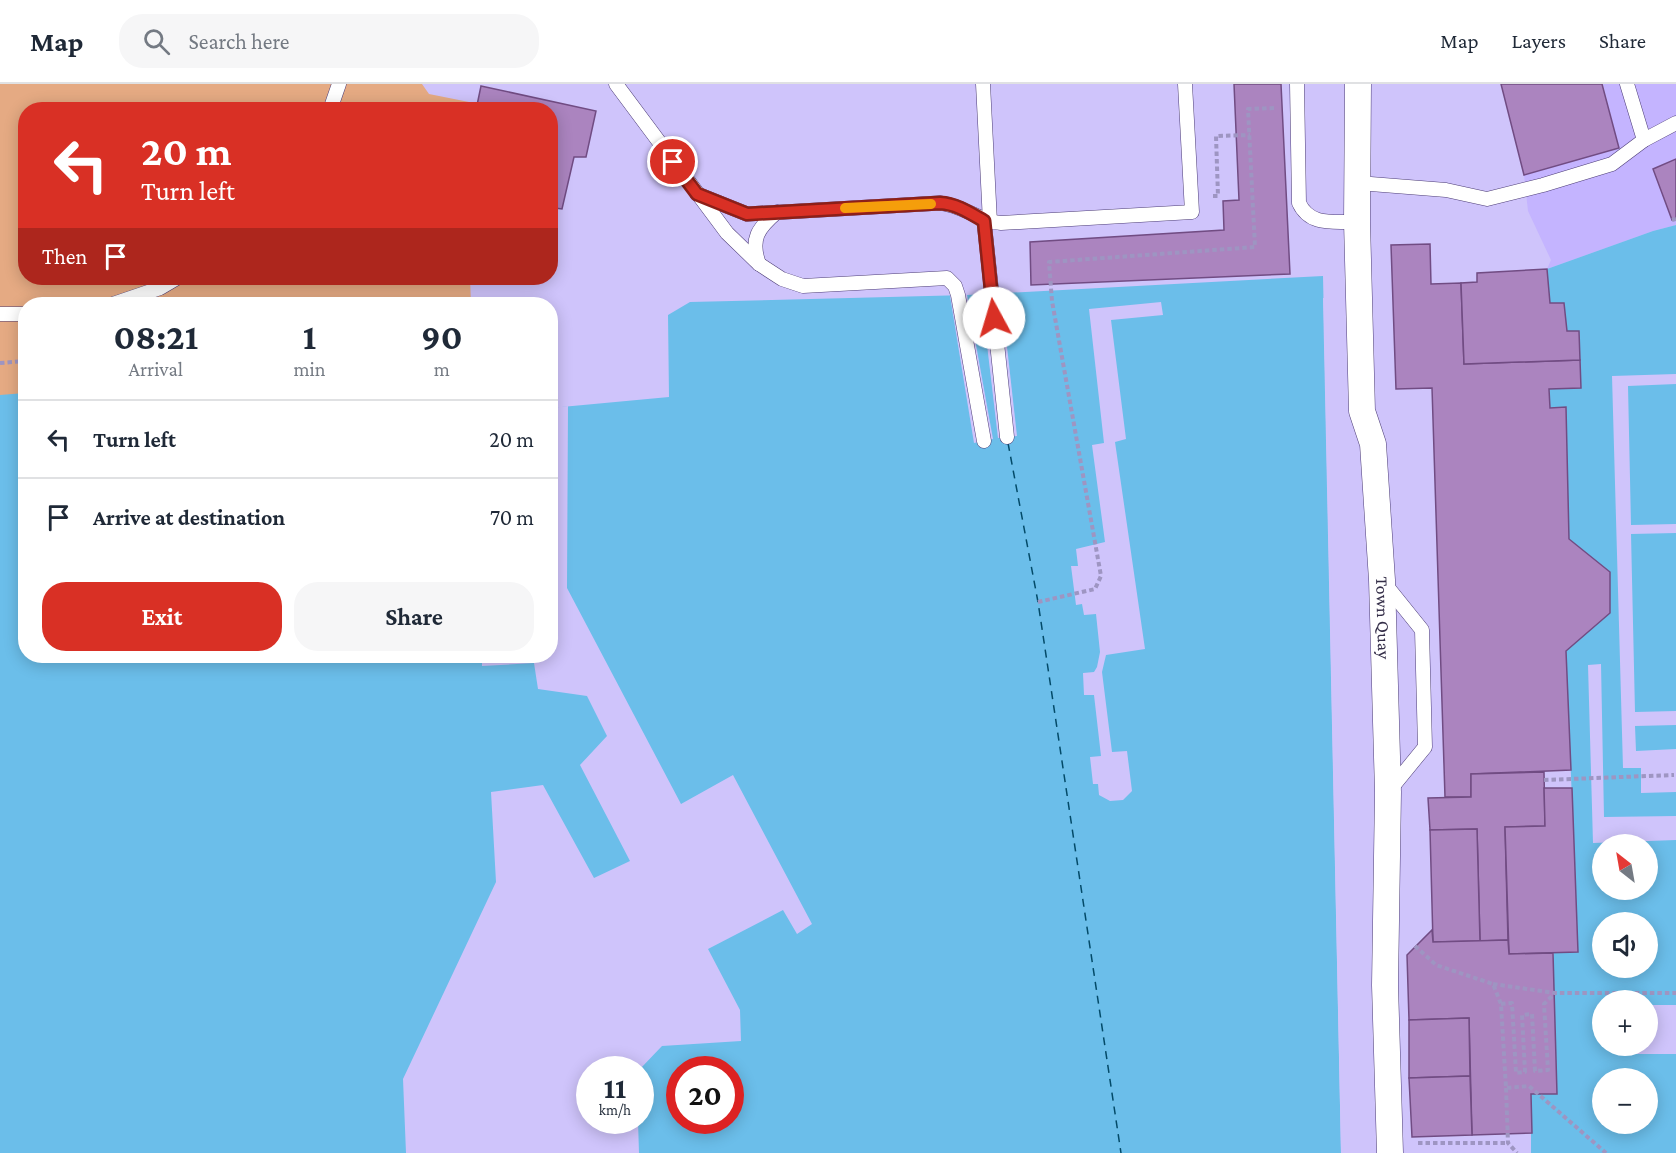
<!DOCTYPE html>
<meta charset="utf-8">
<style>
:root{--surface:#fff;--page:#f6f6f7;--text:#1f2937;--muted:#747a83;--line:#e0e1e3;--accent:#d93025}
body{margin:0;font-family:"Crimson Pro",serif;background:var(--page);color:var(--text);height:100vh;display:flex;flex-direction:column;font-size:22px;white-space:nowrap}
*{box-sizing:border-box;margin:0}
p{font-size:20px;color:var(--muted)}
.icon{flex:none;width:33px;height:33px;fill:none;stroke:currentColor;stroke-width:2;stroke-linecap:round;stroke-linejoin:round}
.map{position:relative;flex:1;overflow:hidden}
.sheet{position:absolute;left:18px;top:213px;width:540px;height:366px;display:flex;flex-direction:column;background:var(--surface);border-radius:24px;box-shadow:0 3px 15px #0003}
.sheet>*{flex:none}
.banner{position:absolute;left:18px;top:18px;width:540px;height:183px;border-radius:24px;box-shadow:0 3px 15px #0003;background:#d93025;color:#fff;overflow:hidden}
.needle{width:39px;rotate:329deg}
.buttons{position:absolute;left:1592px;top:750px;display:grid;gap:12px}
.buttons a{display:grid;place-items:center;width:66px;height:66px;border-radius:50%;background:var(--surface);box-shadow:0 3px 15px #0003;font-size:30px}
.speed{position:absolute;left:576px;top:972px;display:flex;gap:12px;font-size:30px;font-weight:700;text-align:center}
.speed>*{display:grid;place-content:center;width:78px;height:78px;border-radius:50%;background:var(--surface);box-shadow:0 3px 15px #0003;line-height:1}
.speed small{font-size:15px;font-weight:400}
.speed .limit{border:9px solid #d22;background:#fff;color:#111}
.pin{position:absolute;display:grid;place-items:center;width:51px;height:51px;color:#fff;margin:-26px;border:3px solid #fff;border-radius:50%;box-shadow:0 2px 6px #0007}
.me{position:absolute;width:66px;margin:-33px;rotate:354deg;stroke-linejoin:round;filter:drop-shadow(0 0 4px #0008)}
.turn{display:flex;align-items:center;gap:21px;height:126px;padding:0 24px;font-size:27px}
.turn .icon{width:78px;height:78px;stroke-width:2.5}
.turn b{display:block;font-size:42px;line-height:51px}
.then{display:flex;align-items:center;height:57px;padding:0 24px;background:#0003;gap:12px;font-size:22px}
.eta{display:flex;justify-content:space-evenly;align-items:center;height:102px;text-align:center}
.eta b{font-size:36px;font-weight:700;line-height:42px}
.action{display:flex;gap:12px;margin-top:auto;padding:12px 24px}
.action a{flex:1;height:69px;border-radius:24px;background:var(--accent);color:#fff;font-size:24px;font-weight:700;line-height:69px;text-align:center}
.action a+a{background:var(--page);color:var(--text)}
ul{padding:0;list-style:none}
li{display:flex;align-items:center;gap:18px;height:78px;padding:0 24px;border-top:2px solid var(--line)}
li div{flex:1}
li b{display:block;font-size:22px}
li em{font-style:normal}
header{display:flex;align-items:center;gap:36px;box-sizing:border-box;height:84px;padding:0 30px;background:var(--surface);border-bottom:2px solid var(--line)}
header strong{font-size:28px}
nav{display:flex;gap:33px;margin-inline-start:auto;font-size:21px}
.search{width:420px;height:54px;background:var(--page);display:flex;align-items:center;gap:15px;box-sizing:border-box;padding:0 21px;border-radius:24px;color:var(--muted);font-size:22px}
.map>svg:first-child{display:block}
</style>
<header>
<strong>Map</strong>
<div class="search"><svg class="icon" aria-label="search" viewBox="0 0 24 24"><circle cx="10" cy="10" r="6"/><path d="M15 15l6 6"/></svg>Search here</div>
<nav><a>Map</a><a>Layers</a><a>Share</a></nav>
</header>
<div class="map">
<svg width="1676" height="1069" viewBox="0 0 1676 1069">
<rect width="100%" height="100%" fill="#cfc4fb"/>
<!-- built -->
<polygon fill="#c4b4ff" points="1603,0 1676,0 1676,141 1653,147 1547,185 1551,176 1528,127 1524,91 1619,64"/>
<!-- green -->
<polygon fill="#e5aa83" points="0,0 422,0 429,10 474,19 473,26 26,26 26,194 470,194 471,220 26,220 25,520 0,509"/>
<!-- water -->
<g fill="#6bbeea" fill-rule="evenodd">
<path d="M1676,141V1069H1531V1010L1554,869L1578,867L1566,567L1610,488L1569,455L1565,323L1550,324L1549,305L1580,276L1579,247H1567L1550,219L1547,185L1653,147ZM1602,760H1647V806H1602ZM1602,838H1647V884H1602ZM1602,916H1647V962H1602ZM1602,994H1647V1040H1602Z"/>
<path d="M1323,192L1341,1069H0V311L25,309L26,572H550L551,324L669,313L668,231L690,218L967,211ZM590,986H640V1036H590ZM680,986H730V1036H680Z"/>
</g>
<!-- pier -->
<g fill="#cfc4fb">
<polygon points="1001,209 1017,352 998,354 981,210"/>
<polygon points="967,211 993,355 974,359 950,212"/>
<polygon points="1323,214 1326,214 1344,1069 1341,1069"/>
<polygon points="1161,218 1163,231 1111,236 1126,355 1115,358 1145,565 1106,571 1102,588 1112,668 1127,667 1132,707 1123,716 1110,717 1099,711 1098,700 1093,700 1090,673 1101,672 1094,611 1084,611 1083,589 1094,588 1097,583 1100,568 1096,530 1084,531 1082,520 1076,521 1071,482 1078,482 1076,465 1105,458 1092,361 1104,359 1089,225"/>
<polygon points="1676,290 1676,300 1628,302 1631,441 1676,440 1676,449 1631,450 1635,628 1676,627 1676,641 1635,642 1636,667 1676,665 1676,708 1641,709 1641,684 1623,684 1612,292"/>
<polygon points="568,322 567,504 681,720 733,691 812,840 797,850 783,826 708,865 740,926 741,957 662,962 640,985 590,986 590,1036 638,1037 639,1069 406,1069 403,995 496,798 491,708 543,701 594,794 630,777 580,681 607,652 587,612 538,605 534,579 482,582 482,572 550,572 551,324"/>
<polygon points="1601,580 1604,733 1676,732 1676,756 1593,759 1588,581"/>
<polygon points="1647,921 1676,921 1676,970 1626,970 1626,962 1647,962"/>
</g>
<g fill="none" stroke-linecap="round" stroke-linejoin="round">
<!-- ferry -->
<polyline stroke="#034a68" stroke-width="1.5" stroke-dasharray="8 6" stroke-linecap="butt" points="1008,359 1038,518 1121,1069"/>
</g>
<!-- building -->
<g fill="#ab84bf" stroke="#714c83" stroke-width="1.5">
<polygon points="1234,0 1281,0 1290,190 1031,201 1030,158 1224,146 1223,117 1239,116"/>
<polygon points="1501,0 1602,0 1619,64 1524,91"/>
<polygon points="481,2 596,27 586,73 574,73 562,125 555,124 551,136 550,26 476,26"/>
<polygon points="1676,75 1676,134 1672,136 1653,85"/>
<polygon points="1430,160 1431,200 1461,199 1464,280 1580,276 1581,304 1549,305 1550,324 1566,323 1569,455 1610,488 1610,529 1566,567 1571,686 1471,690 1471,713 1445,713 1432,304 1396,305 1391,161"/>
<polygon points="1547,185 1550,219 1564,219 1567,247 1579,247 1580,276 1464,280 1461,199 1477,198 1477,189"/>
<polygon points="1544,688 1545,742 1505,743 1508,856 1480,857 1477,745 1430,746 1428,714 1471,713 1471,690"/>
<polygon points="1544,704 1572,704 1578,868 1509,870 1505,743 1545,742"/>
<polygon points="1477,745 1480,857 1433,858 1430,746"/>
<polygon points="1432,846 1433,858 1508,856 1509,870 1553,869 1557,1010 1531,1010 1532,1049 1472,1051 1469,934 1409,936 1407,871"/>
<polygon points="1469,934 1470,992 1409,994 1409,936"/>
<polygon points="1470,992 1472,1051 1412,1053 1409,994"/>
</g>
<g fill="none" stroke-linecap="round" stroke-linejoin="round">
<!-- service casing -->
<g stroke="#4d3d77" stroke-width="15">
<g id="service">
<polyline points="616,0 727,149 759,180 782,195 803,202 947,194 955,202 958,211 984,357"/>
<polyline points="983,0 990,138"/>
<path d="M1297,0L1299,119C1310,143 1335,137 1357,138"/>
<polyline points="1627,0 1644,56"/>
<polyline points="330,26 339,0"/>
<polyline points="1358,99 1446,106 1487,115 1543,101 1612,80 1644,56 1676,39"/>
<path d="M697,110L747,130L940,119C963,121 978,137 1001,139L1192,128L1185,0"/>
<polyline points="984,137 1007,353"/>
<path d="M759,180C750,155 758,144 777,128"/>
<polyline points="113,220 160,204 177,194"/>
<polyline points="0,230 26,230"/>
<polyline points="1385,500 1422,546 1425,663 1389,707"/>
</g>
</g>
<!-- minor casing -->
<g stroke="#4d3d77" stroke-width="27">
<g id="minor">
<path id="s1" d="M1358,0L1357,138L1362,327L1373,360L1382,496L1388,708L1385,901L1390,1069"/>
</g>
</g>
<!-- path -->
<g stroke="#9e95c2" stroke-width="4" stroke-dasharray="4.5 3" stroke-linecap="butt">
<polyline points="1213,112 1218,112 1216,52 1250,51"/>
<polyline points="1672,136 1676,135"/>
<polyline points="0,279 26,277"/>
<polyline points="1038,518 1095,505 1101,492 1052,217 1049,178 1255,163 1248,25 1276,24"/>
<polyline points="1544,696 1674,691"/>
<polyline points="1415,862 1436,881 1493,900 1501,920 1506,1004 1529,1002 1606,1069"/>
<polyline points="1493,900 1555,909 1676,909"/>
<polyline points="1501,920 1512,919 1516,989 1525,988 1522,931 1532,930 1535,987 1548,986 1544,920 1555,909"/>
<polyline points="1506,1004 1508,1059 1517,1069"/>
<polyline points="1418,1059 1508,1059"/>
</g>
<!-- service -->
<use href="#service" stroke="#fff" stroke-width="14"/>
<!-- minor -->
<use href="#minor" stroke="#fff" stroke-width="26"/>
</g>
<g fill="none" stroke-linecap="round" stroke-linejoin="round">
<!-- route casing -->
<g stroke="#8d1f18" stroke-width="15">
<path id="route" d="M673,78L697,110L747,130L940,119C957,120 970,129 984,137L994,234"/>
</g>
<!-- route -->
<use href="#route" stroke="#d93025" stroke-width="10"/>
<!-- slow -->
<polyline stroke="#f59e0b" stroke-width="10" points="845,124 931,120"/>
</g>
<g text-anchor="middle" stroke-width="5" stroke-linejoin="round" paint-order="stroke">
<!-- street labels -->
<g font-size="18" fill="#352f49" stroke="#dcd4fd">
<text dy="6" stroke="none"><textPath href="#s1" startOffset="536">Town Quay</textPath></text>
</g>
</g>
</svg>
<div class="buttons">
<a><svg class="needle" viewBox="-14 -14 28 28"><path d="M0-13l5 13h-10z" fill="#e53935"/><path d="M0 13l5-13h-10z" fill="#747a83"/></svg></a>
<a><svg class="icon" aria-label="sound" viewBox="0 0 24 24"><path d="M4 9h4l5-4v14l-5-4H4zM17 9q2 3 0 6"/></svg></a>
<a>+</a>
<a>−</a>
</div>
<div class="speed"><div>11<small>km/h</small></div><div class="limit">20</div></div>
<div class="pin" style="left:673px;top:78px;background:#d93025"><svg class="icon" aria-label="arrive" viewBox="0 0 24 24"><path d="M6 21V4h12l-3 4 3 4H6"/></svg></div>
<svg class="me" style="left:994px;top:234px" viewBox="-20 -20 40 40"><circle r="19" fill="#fff"/><path d="M0-13L10 11 0 6-10 11z" fill="#d93025"/></svg>
<div class="banner">
<div class="turn"><svg class="icon" aria-label="left" viewBox="0 0 24 24"><path d="M17 20v-9H6M10 6l-5 5 5 5"/></svg><div><b>20 m</b>Turn left</div></div>
<div class="then">Then<svg class="icon" aria-label="arrive" viewBox="0 0 24 24"><path d="M6 21V4h12l-3 4 3 4H6"/></svg></div>
</div>
<section class="sheet">
<div class="eta">
<div><b>08:21</b><p>Arrival</p></div>
<div><b>1</b><p>min</p></div>
<div><b>90</b><p>m</p></div>
</div>
<ul>
<li><svg class="icon" aria-label="left" viewBox="0 0 24 24"><path d="M17 20v-9H6M10 6l-5 5 5 5"/></svg><div><b>Turn left</b></div><em>20 m</em></li>
<li><svg class="icon" aria-label="arrive" viewBox="0 0 24 24"><path d="M6 21V4h12l-3 4 3 4H6"/></svg><div><b>Arrive at destination</b></div><em>70 m</em></li>
</ul>
<div class="action"><a>Exit</a><a>Share</a></div>
</section>
</div>
